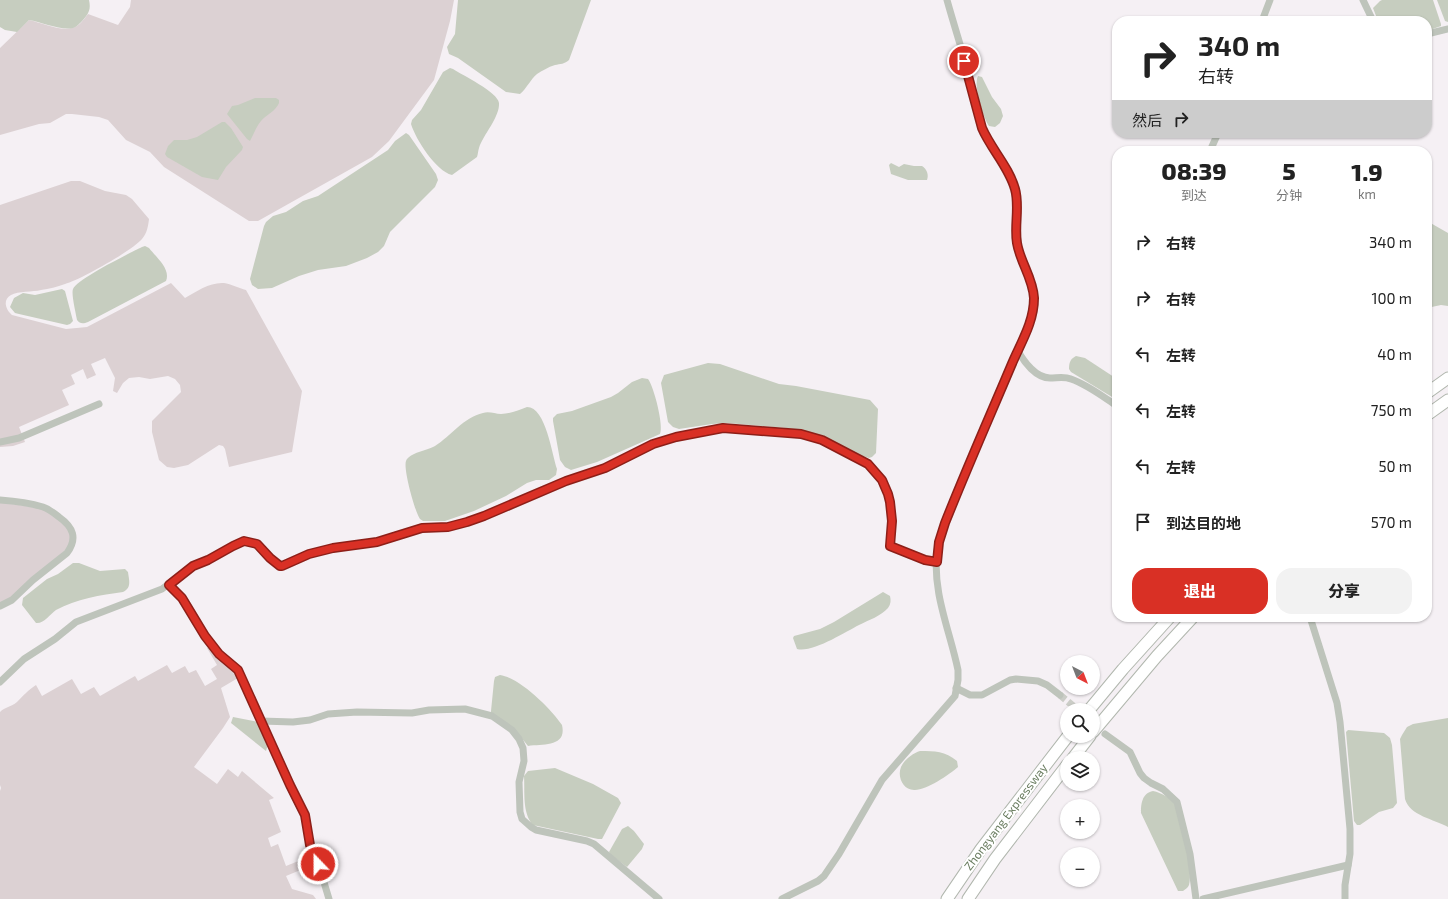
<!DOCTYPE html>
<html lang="zh">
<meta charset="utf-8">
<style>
:root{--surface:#fff;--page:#f2f2f2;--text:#222;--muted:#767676;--accent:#d93025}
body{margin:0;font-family:"Exo 2","Noto Sans SC",sans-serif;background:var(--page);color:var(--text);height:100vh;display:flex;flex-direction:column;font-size:15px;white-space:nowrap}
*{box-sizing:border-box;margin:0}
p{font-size:13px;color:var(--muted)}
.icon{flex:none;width:22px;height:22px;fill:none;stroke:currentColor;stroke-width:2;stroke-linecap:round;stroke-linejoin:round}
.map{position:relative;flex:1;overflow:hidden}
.details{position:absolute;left:1112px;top:146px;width:320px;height:476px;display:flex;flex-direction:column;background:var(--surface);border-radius:16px;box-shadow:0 1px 3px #0004}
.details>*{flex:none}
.top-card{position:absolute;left:1112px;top:16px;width:320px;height:122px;border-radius:16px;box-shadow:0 1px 3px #0004;background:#fff;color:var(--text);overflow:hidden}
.needle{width:26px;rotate:138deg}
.controls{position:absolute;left:1060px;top:655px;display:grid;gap:8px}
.controls a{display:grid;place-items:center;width:40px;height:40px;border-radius:50%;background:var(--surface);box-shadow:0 1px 3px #0004;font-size:20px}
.pin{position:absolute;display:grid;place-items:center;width:34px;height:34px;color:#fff;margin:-17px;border:2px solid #fff;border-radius:50%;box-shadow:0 1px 4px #0007}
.me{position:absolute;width:44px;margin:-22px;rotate:338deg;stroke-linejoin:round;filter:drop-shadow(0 0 3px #0008)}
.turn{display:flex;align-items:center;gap:14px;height:84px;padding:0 20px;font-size:18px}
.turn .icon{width:52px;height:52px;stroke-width:2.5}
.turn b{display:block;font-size:28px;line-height:34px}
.then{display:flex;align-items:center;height:38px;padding:0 20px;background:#0003;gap:8px;font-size:15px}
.eta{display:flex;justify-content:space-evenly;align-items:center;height:68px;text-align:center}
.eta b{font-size:24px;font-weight:800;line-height:28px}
.button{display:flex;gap:8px;margin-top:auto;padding:8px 20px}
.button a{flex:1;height:46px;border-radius:16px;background:var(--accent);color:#fff;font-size:16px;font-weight:800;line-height:46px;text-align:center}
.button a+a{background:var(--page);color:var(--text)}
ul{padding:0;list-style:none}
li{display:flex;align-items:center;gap:12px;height:56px;padding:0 20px}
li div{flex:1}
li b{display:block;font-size:15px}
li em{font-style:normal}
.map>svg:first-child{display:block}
</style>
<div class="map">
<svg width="1448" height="899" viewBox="0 0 1448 899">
<rect width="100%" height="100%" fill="#f5f0f4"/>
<!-- green -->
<g fill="#dcd1d3">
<path d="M131,0H454L450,21L434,80L389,141L372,157L258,221H249L164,167L150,152L126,140L108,120L99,117L72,114H66L50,123L39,124L0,135V48L29,20C42,23 59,31 72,28C79,27 84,19 88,14L118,25L130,7Z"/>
<path d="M71,181H80L105,191L126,195L132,199L149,219C148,227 147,233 142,239C133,250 80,280 65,284C57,287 49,289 41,290C33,292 18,291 11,295C2,300 6,310 12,315L66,329L87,327L171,283L185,298C197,291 210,282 224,283C231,284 239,288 246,290L302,391L292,452L229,467L225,449L223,446L219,445L188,465L174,468L167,467L159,460L152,432V421L181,392L180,385L175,379L168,376L150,379L139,377L129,378L123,383L117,393L113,391L115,378L105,358L91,364L96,375L87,379L83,369L71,375L75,384L62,390L69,405L19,427L25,442L13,446L0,447V205Z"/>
<polygon points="0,502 44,509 65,524 71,533 70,546 16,594 0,604"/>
<path d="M209,647L226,664L237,673L238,678L221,688L230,717L223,728L194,767L217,784L228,769L238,777L242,771L274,798L269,800L281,832L268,838L271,847L278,844L286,866L306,858L310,866L286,876L292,889L313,895L316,899H0V791L1,788L0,785V712C5,707 11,707 17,702C23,696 28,690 36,685L42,696L72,679L81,694L94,687L100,696L135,676L138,681L167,665L172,673L185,666L189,673L196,670L205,686L217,679L211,669L217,665L207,648Z"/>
</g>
<!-- water -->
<g fill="#c6cdbf">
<path d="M0,0H89C91,9 89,13 83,20C80,23 77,27 73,28C62,31 41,22 29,20L17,32L5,30L0,27Z"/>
<path d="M458,0H591L569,60C565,64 560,64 555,65C548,67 542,71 537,74C530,80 527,88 520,94L506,92L458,58L449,54L447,47L455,34Z"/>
<polygon points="1382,0 1433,0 1441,24 1441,26 1427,31 1427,21 1378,21 1373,8 1380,1"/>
<polygon points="1437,0 1448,0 1448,22 1445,21"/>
<path d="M450,68L453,69C462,75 498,92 499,103C500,117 483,135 479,148C478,151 478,154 477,157L452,175C436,171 416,140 411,124L412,120L421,110L443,72Z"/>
<path d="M978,76L982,77L992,97L1001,109L1003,116L1000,123L995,127L989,126C983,117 973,85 978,76Z"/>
<path d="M255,98H276L279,100V103C276,111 266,115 261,121C256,127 254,134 250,141L247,139L227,114L232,106L238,105Z"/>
<polygon points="222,122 225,122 231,128 243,147 242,150 226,167 218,180 202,177 167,157 165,154 168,146 174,140 187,140 197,137"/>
<polygon points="406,133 409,135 436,174 438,180 435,187 390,232 384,246 378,252 367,258 346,266 318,270 299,276 272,288 258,289 252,285 250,279 264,226 266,222 273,216 286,212 303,201 318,196 388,150 395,141"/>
<path d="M891,163L899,167L904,164L914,166H922C927,169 929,175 927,180H908L891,174L889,165Z"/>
<polygon points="1427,221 1448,233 1448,306 1441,305 1427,308"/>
<path d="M145,246L149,248C156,257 171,269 166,281L88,322C83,324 80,324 77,320C76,314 71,294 73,289C77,279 130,253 142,247Z"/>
<polygon points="62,289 65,291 73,321 70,324 67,325 19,314 15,313 10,307 14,298 23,293 35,295"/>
<path d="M1076,356L1085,358L1117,379V400L1071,372L1069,369C1069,363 1070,359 1076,356Z"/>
<polygon points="708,363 720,364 779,384 796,386 870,400 878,409 876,453 872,457 869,458 850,452 826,437 808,432 786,428 727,423 712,424 679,429 673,427 668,422 661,383 664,375"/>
<path d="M642,378L648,379C654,387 664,426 660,434L597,462L571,470L565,467L560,460L553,421V418L557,414L572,411L611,397L618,393L632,382Z"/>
<path d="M527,407C546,407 552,455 557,469L556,475L549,480H536L527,483L506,496L474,511L445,521H423L420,519C415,512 403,469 406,461C409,453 428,450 435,446C451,436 464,417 483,413C489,411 495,414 501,414C510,414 519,410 527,407Z"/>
<path d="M73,563H79L100,571L125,569L128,572C129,580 132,588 123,592C101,595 76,599 56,610C50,614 44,624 36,623L22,605L23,598L47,579L58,574Z"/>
<path d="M883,592L890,596C891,600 891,604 888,608C881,616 869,620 859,625C845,632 813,653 797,649L793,638L794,636L820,629L834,622Z"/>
<path d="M500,675C520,678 551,709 562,725C567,747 544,744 528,746L516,731L491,713V711L494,681L495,677Z"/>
<polygon points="233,717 258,722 268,744 266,751 231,723"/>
<path d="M1448,718V827C1434,819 1410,816 1405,799L1400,739L1402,735L1407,727L1413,724Z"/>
<polygon points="1348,730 1384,733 1390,738 1392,745 1397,803 1393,808 1379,812 1360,825 1357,825 1354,821 1346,732"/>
<path d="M920,751C935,751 945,751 957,761L958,767C949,775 925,791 914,790C903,790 897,777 901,767C904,760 913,753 920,751Z"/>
<path d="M555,768L593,784L618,798L621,803L602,839H598L533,825C522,813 525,792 524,776L528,771Z"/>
<path d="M1153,791C1162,793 1169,797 1175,804C1179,819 1194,871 1189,885C1188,888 1185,889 1183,891H1178L1141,813C1141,804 1142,793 1153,791Z"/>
<polygon points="628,826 634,831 644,844 642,849 627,867 611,855 609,852 622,829"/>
</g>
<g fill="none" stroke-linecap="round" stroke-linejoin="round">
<!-- minor-tunnel -->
<polyline stroke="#cbcdc7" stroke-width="7" stroke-dasharray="7 3.5" stroke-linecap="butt" points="1060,695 1078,710"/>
<!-- highway casing -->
<g stroke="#b1b7ae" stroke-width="13">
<g id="highway">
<polyline points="1427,393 1448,378"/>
<polyline points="1427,415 1448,400"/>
<polyline points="1089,710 1123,669 1170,617"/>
<polyline points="1093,732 1157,656 1193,617"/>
<polyline points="1073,758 1090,736"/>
<polyline points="947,899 981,849 1068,736"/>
<polyline points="968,899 995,859 1067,765"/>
</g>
</g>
<!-- minor -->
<g stroke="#bec4bb" stroke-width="7">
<polyline points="1363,0 1373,21"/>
<polyline points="1262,21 1270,0"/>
<polyline points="1427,34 1448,29"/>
<polyline points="1210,151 1218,133"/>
<path d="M1018,351C1024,362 1036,378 1050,378C1057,378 1064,376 1071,379C1088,385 1102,396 1117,406"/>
<polyline points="0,442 19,438 99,404"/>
<path d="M0,500C14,501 30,503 43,507C49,509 54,513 59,517C73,527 78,538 67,553L33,580L12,600L0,606"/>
<polyline points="169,585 182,599 205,636 219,654 234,666 240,675 290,785 305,815 310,845 320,869 329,899"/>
<polyline points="1310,617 1337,703 1340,722 1350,829 1350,854 1345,885 1345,899"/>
<polyline points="0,682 24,659 55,639 76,622 162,589 193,566 208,560 240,542 248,541 257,544 270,558 280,566 282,566 309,554 333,548 377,542 422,528 448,527 467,522 484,516 529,496 566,481 605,469 653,445 676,437 723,428 801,434 822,441 868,464 882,480 888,494 890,502 892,521 890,546 925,560 937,562"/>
<polyline points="956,688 970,695 982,695 1010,680 1016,679 1038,681 1047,685 1060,695"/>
<polyline points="261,721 293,722 310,720 328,714 357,712 412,713 429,710 465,709 492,716 512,730 519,739 523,748 524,761 519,782 520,812 522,819 531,827 536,830 587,841 594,844 659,899"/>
<polyline points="1105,734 1130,752 1140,773 1144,778 1151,783 1163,789 1177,802 1190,854 1196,899"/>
<path d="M782,899L818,881L824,876L839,854L882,780L955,696L958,680V670C950,631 932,592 937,551C941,523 959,488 971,462C985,429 998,396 1012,363C1020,345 1031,327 1033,307C1036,284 1023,267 1017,246C1013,228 1020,207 1015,189C1009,168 991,151 983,130C976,112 974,93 969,75C962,50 954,25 947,0"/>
<polyline points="1203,899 1348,865"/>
</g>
<!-- highway -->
<use href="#highway" stroke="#fff" stroke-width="11"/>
</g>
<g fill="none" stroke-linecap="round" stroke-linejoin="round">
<!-- route casing -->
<g stroke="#8d1f18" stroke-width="10">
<path id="route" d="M318,864L310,845L305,815L290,785L238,670L219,654L205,636L182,598L169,585L193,566L208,560L233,546L244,541L257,544L270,558L280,566H282L309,554L333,548L377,542L422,528L448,527L467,522L484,516L566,481L605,468L653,444L676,437L723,428L801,434L822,440L868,464L882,480L888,494L890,502L892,521L890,546L925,560L937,562L939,542L945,523C966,470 989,418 1011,366C1020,344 1034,323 1034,298C1033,278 1020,262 1017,243C1014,226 1020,206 1015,189C1009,167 991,149 982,128L964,61"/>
</g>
<!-- route -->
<use href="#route" stroke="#d93025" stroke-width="7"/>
</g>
<g text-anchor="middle" stroke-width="4" stroke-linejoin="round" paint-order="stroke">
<!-- street labels -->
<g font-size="12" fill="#697c5f" stroke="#fff">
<text transform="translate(1006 817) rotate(-53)" y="4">Zhongyang Expressway</text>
</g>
</g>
</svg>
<div class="controls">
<a><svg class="needle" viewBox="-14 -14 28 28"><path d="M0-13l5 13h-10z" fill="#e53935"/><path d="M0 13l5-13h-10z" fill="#767676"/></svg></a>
<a><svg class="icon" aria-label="search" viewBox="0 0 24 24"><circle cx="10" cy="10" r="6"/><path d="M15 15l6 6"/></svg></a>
<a><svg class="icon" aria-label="layers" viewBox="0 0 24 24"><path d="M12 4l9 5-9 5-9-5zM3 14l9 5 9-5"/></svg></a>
<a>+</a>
<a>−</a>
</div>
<div class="pin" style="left:964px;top:61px;background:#d93025"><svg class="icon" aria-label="arrive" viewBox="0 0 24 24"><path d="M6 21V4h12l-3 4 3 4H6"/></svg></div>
<svg class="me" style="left:318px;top:864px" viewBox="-20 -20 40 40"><circle r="17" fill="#d93025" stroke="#fff" stroke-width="3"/><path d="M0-11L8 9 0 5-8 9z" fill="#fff"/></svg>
<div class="top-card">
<div class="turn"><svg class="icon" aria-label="right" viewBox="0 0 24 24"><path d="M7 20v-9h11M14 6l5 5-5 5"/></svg><div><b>340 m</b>右转</div></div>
<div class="then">然后<svg class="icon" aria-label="right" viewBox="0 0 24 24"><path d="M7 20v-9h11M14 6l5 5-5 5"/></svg></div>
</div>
<section class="details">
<div class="eta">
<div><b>08:39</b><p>到达</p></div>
<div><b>5</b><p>分钟</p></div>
<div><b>1.9</b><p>km</p></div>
</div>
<ul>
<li><svg class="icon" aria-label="right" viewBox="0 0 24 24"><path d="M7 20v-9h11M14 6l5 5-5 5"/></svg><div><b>右转</b></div><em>340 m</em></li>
<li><svg class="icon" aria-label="right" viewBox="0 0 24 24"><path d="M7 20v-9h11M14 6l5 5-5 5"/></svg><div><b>右转</b></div><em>100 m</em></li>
<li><svg class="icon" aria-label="left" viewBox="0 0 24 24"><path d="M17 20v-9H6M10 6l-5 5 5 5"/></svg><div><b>左转</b></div><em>40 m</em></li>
<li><svg class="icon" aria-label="left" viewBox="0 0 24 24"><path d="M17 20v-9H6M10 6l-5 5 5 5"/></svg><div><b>左转</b></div><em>750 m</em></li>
<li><svg class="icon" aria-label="left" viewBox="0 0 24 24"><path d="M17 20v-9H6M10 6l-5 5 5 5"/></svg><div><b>左转</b></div><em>50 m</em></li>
<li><svg class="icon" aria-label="arrive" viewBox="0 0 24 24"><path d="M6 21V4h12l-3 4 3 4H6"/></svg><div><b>到达目的地</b></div><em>570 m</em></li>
</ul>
<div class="button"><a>退出</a><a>分享</a></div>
</section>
</div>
